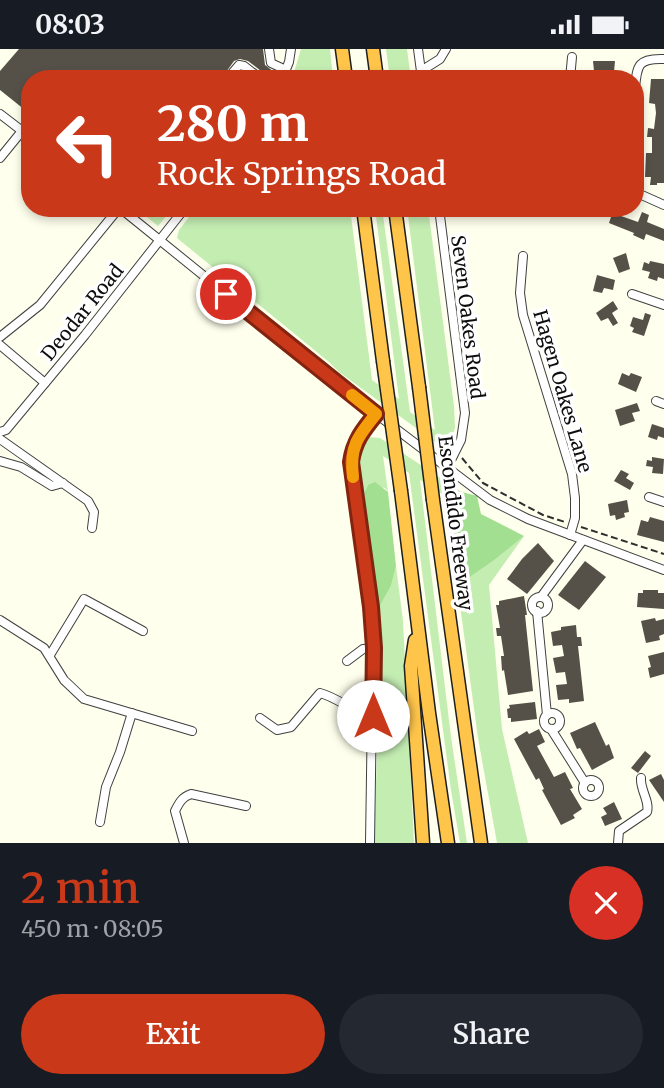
<!DOCTYPE html>
<meta charset="utf-8">
<style>
:root{--surface:#171b24;--page:#242831;--text:#f1f3f6;--muted:#9ea1a6;--accent:#c93819}
body{margin:0;font-family:Merriweather,serif;background:var(--page);color:var(--text);height:100vh;display:flex;flex-direction:column;font-size:26px;white-space:nowrap}
*{box-sizing:border-box;margin:0}
p{font-size:23px;color:var(--muted)}
.icon{flex:none;width:38px;height:38px;fill:none;stroke:currentColor;stroke-width:2;stroke-linecap:round;stroke-linejoin:round}
.map{position:relative;height:794px;overflow:hidden}
.panel{display:flex;flex-direction:column;background:var(--surface);flex:1}
.panel>*{flex:none}
.hud{position:absolute;left:21px;top:21px;width:623px;height:147px;border-radius:28px;box-shadow:0 4px 10px #0003;background:#c93819;color:#fff;overflow:hidden}
.pin{position:absolute;display:grid;place-items:center;width:60px;height:60px;color:#fff;margin:-30px;border:4px solid #fff;border-radius:50%;box-shadow:0 2px 7px #0007}
.me{position:absolute;width:77px;margin:-38px;rotate:0deg;stroke-linejoin:round;filter:drop-shadow(0 0 5px #0008)}
.turn{display:flex;align-items:center;gap:24px;height:147px;padding:0 21px;font-size:32px}
.turn .icon{width:91px;height:91px;stroke-width:2.5}
.turn b{display:block;font-size:49px;line-height:60px}
.round{display:grid;place-items:center;flex:none;width:74px;height:74px;border-radius:37px;background:var(--page)}
.overview{display:flex;align-items:center;justify-content:space-between;height:119px;padding:0 21px}
h1{font-size:42px;font-weight:600;line-height:52px;color:var(--accent)}
.button{display:flex;gap:14px;margin-top:auto;padding:14px 21px}
.button a{flex:1;height:80px;border-radius:42px;background:var(--accent);color:#fff;font-size:28px;font-weight:600;line-height:80px;text-align:center}
.button a+a{background:var(--page);color:var(--text)}
.status{display:flex;justify-content:space-between;align-items:center;height:49px;padding:0 35px;background:var(--surface);direction:ltr}
.status svg{height:19px;fill:currentColor}
.map>svg:first-child{display:block}
</style>
<div class="status"><b>08:03</b><svg viewBox="0 0 49 12"><path d="M0 12V9h3v3zM5 12V6h3v6zM10 12V3h3v9zM15 12V0h3v12zM26 1h20v11H26zM47 4h2v5h-2z"/></svg></div>
<div class="map">
<svg width="664" height="794" viewBox="0 0 664 794">
<rect width="100%" height="100%" fill="#feffec"/>
<!-- green -->
<g fill="#c4edb2">
<polygon points="301,0 330,0 333,30 292,30"/>
<polygon points="386,0 407,0 411,30 390,30"/>
<polygon points="136,159 173,159 158,177"/>
<polygon points="196,159 350,159 372,331 399,350 375,159 382,159 410,363 435,381 407,159 428,159 454,357 455,379 450,393 442,397 438,395 339,323 329,313 177,189 179,181"/>
<path d="M369,388L380,389L463,444L451,440L447,442L446,447L420,431L451,688L467,794H460L451,741L409,424L383,407L388,443L385,439L368,436L364,444C361,425 353,403 369,388Z"/>
<polygon points="524,487 489,536 502,680 528,794 497,794 478,689 457,534 461,534"/>
<polygon points="396,517 403,572 414,794 374,794 377,705 377,562 391,537"/>
</g>
<!-- forest -->
<g fill="#a2df90">
<polygon points="375,433 388,443 396,517 391,537 377,562 364,444 368,436"/>
<polygon points="451,440 477,447 481,465 524,487 494,511 461,534 457,534 446,447 447,442"/>
</g>
<!-- building -->
<g fill="#565148">
<polygon points="19,0 263,0 265,16 274,23 274,30 267,30 265,25 248,12 240,10 234,12 221,30 30,30 30,65 0,41 0,22"/>
<polygon points="593,12 615,12 614,23 609,23 609,30 582,30 582,23 594,22"/>
<polygon points="651,30 664,30 664,134 657,134 657,136 650,136 651,128 645,128 646,104 652,104 652,88 647,88 648,79 654,80 656,64 655,55 649,54"/>
<polygon points="614,159 624,159 621,167 638,173 642,163 649,166 647,173 664,180 664,192 646,185 644,191 633,186 634,184 609,174"/>
<polygon points="626,204 630,220 619,224 613,209"/>
<polygon points="650,212 664,215 664,230 658,228 657,232 648,229 650,223 642,221 644,213 649,215"/>
<polygon points="597,226 615,231 613,241 604,239 602,244 593,242"/>
<polygon points="613,252 618,260 612,264 618,274 613,277 608,269 601,272 596,264"/>
<polygon points="645,264 651,266 644,287 632,283 634,279 630,277 633,268 643,271"/>
<polygon points="622,324 629,327 631,324 642,328 636,343 618,335"/>
<polygon points="637,354 640,362 632,364 635,372 620,377 615,361"/>
<polygon points="652,375 664,379 664,389 658,387 657,391 648,388"/>
<polygon points="652,408 664,410 663,425 652,424 653,418 646,417 647,411 652,412"/>
<polygon points="621,421 629,425 626,429 634,434 630,441 614,432"/>
<polygon points="627,451 629,463 624,464 625,468 616,471 615,466 610,467 608,455"/>
<polygon points="650,468 664,472 664,493 637,486 641,471 648,473"/>
<polygon points="538,494 554,512 527,545 507,530 522,510"/>
<polygon points="585,512 606,528 579,561 558,546"/>
<polygon points="643,541 658,541 658,544 664,544 664,560 637,558 638,544 643,544"/>
<polygon points="524,547 527,566 525,566 533,642 508,646 504,621 502,622 501,607 504,607 501,587 497,587 496,579 500,579 496,556 499,556 499,552"/>
<polygon points="655,569 656,572 664,570 664,585 659,587 660,591 646,594 641,572"/>
<polygon points="576,576 577,588 581,588 582,597 578,597 584,652 569,654 569,650 558,651 556,636 567,635 565,623 556,624 553,609 564,607 562,596 553,597 551,583 561,581 561,578"/>
<polygon points="664,603 664,625 650,629 648,619 651,618 648,607"/>
<polygon points="535,653 537,670 511,673 511,669 508,669 507,660 510,659 509,656"/>
<polygon points="595,673 606,697 609,695 614,709 592,721 580,699 577,700 570,684"/>
<polygon points="539,680 545,693 537,697 554,728 565,723 573,739 570,740 582,760 573,766 575,769 561,776 542,741 544,740 539,729 536,731 514,690 527,682 529,685"/>
<polygon points="645,702 651,707 638,724 631,719"/>
<polygon points="661,725 664,731 664,753 649,731"/>
<polygon points="614,753 622,770 605,777 601,768 607,765 603,759"/>
</g>
<g fill="none" stroke-linecap="round" stroke-linejoin="round">
<!-- minor casing -->
<g stroke="#404040" stroke-width="10">
<g id="minor">
<polyline points="269,0 271,14 286,21"/>
<polyline points="418,0 422,30"/>
<polyline points="421,22 440,10 446,0"/>
<polyline points="227,30 239,16 244,17 261,30"/>
<polyline points="282,30 289,13 291,0"/>
<polyline points="570,30 572,8"/>
<path d="M635,39C637,16 638,9 664,10"/>
<polyline points="0,65 30,88"/>
<polyline points="0,109 22,82"/>
<polyline points="635,143 664,156"/>
<polyline points="120,159 346,342 490,451 528,470 664,521"/>
<polyline points="439,159 465,364 461,391 447,419"/>
<polyline points="523,207 520,244 523,266 572,425 575,449 575,469 570,486"/>
<polyline points="632,245 664,256"/>
<polyline points="0,288 40,256 119,159"/>
<polyline points="0,296 45,334"/>
<polyline points="656,352 664,355"/>
<polyline points="0,383 6,381 85,286 185,159"/>
<polyline points="0,390 88,452 94,463 92,479"/>
<polyline points="0,412 21,418 52,437 63,434"/>
<polyline points="649,448 664,453"/>
<polyline points="541,548 583,491"/>
<circle cx="540" cy="556" r="8"/>
<polyline points="537,562 547,666"/>
<polyline points="0,571 44,599 64,631 84,650 192,682"/>
<polyline points="50,606 84,550 143,582"/>
<polyline points="347,612 363,600 374,599"/>
<circle cx="552" cy="672" r="8"/>
<path d="M260,669L277,681L291,678L320,644C340,649 353,665 373,667"/>
<polyline points="551,680 585,734"/>
<circle cx="591" cy="739" r="8"/>
<polyline points="100,773 106,738 120,703 132,664"/>
<path d="M184,794L175,762C179,754 182,748 191,745L246,757"/>
<path d="M370,794L373,590L371,558L351,413C354,392 363,381 376,365"/>
<path d="M618,794L619,782L647,763C650,752 640,741 641,729"/>
</g>
</g>
<!-- highway casing -->
<g stroke="#1e1e1e" stroke-width="15">
<g id="highway">
<polyline points="342,0 346,30"/>
<polyline points="373,0 377,30"/>
<polyline points="363,159 383,312"/>
<polyline points="395,159 419,338"/>
<polyline points="401,442 429,664 448,794"/>
<polyline points="433,451 481,794"/>
<polyline points="415,591 411,617 423,794"/>
</g>
</g>
<!-- path -->
<g stroke="#2f2f2f" stroke-width="2" stroke-dasharray="7 3.5" stroke-linecap="butt">
<polyline points="462,409 483,434 543,466 565,473"/>
<polyline points="581,478 664,505"/>
</g>
<!-- minor -->
<use href="#minor" stroke="#fff" stroke-width="8"/>
<!-- highway -->
<use href="#highway" stroke="#ffc54a" stroke-width="12"/>
<!-- highway-bridge casing -->
<g stroke="#1e1e1e" stroke-width="15" stroke-linecap="butt">
<g id="highway-bridge">
<polyline points="383,312 401,442"/>
<polyline points="419,338 433,451"/>
</g>
</g>
<!-- highway-bridge -->
<use href="#highway-bridge" stroke="#ffc54a" stroke-width="12"/>
</g>
<g fill="none" stroke-linecap="round" stroke-linejoin="round">
<!-- route casing -->
<g stroke="#832410" stroke-width="18">
<path id="route" d="M226,245L376,365C363,381 354,392 351,413L371,558L374,599L373,667"/>
</g>
<!-- route -->
<use href="#route" stroke="#c93819" stroke-width="12"/>
<!-- slow -->
<path stroke="#f59e0b" stroke-width="12" d="M352,346L376,365C358,387 349,398 353,428"/>
</g>
<g text-anchor="middle" stroke-width="7" stroke-linejoin="round" paint-order="stroke">
<!-- street labels -->
<g font-size="19" fill="#0d0d0d" stroke="#fff">
<text transform="translate(82 263) rotate(-51)" y="7">Deodar Road</text>
<text transform="translate(468 268) rotate(83)" y="7">Seven Oakes Road</text>
<text transform="translate(563 342) rotate(74)" y="7">Hagen Oakes Lane</text>
<text transform="translate(456 474) rotate(83)" y="7">Escondido Freeway</text>
</g>
</g>
</svg>
<div class="pin" style="left:226px;top:245px;background:#d93025"><svg class="icon" aria-label="arrive" viewBox="0 0 24 24"><path d="M6 21V4h12l-3 4 3 4H6"/></svg></div>
<svg class="me" style="left:373px;top:667px" viewBox="-20 -20 40 40"><circle r="19" fill="#fff"/><path d="M0-13L10 11 0 6-10 11z" fill="#c93819"/></svg>
<div class="hud">
<div class="turn"><svg class="icon" aria-label="left" viewBox="0 0 24 24"><path d="M17 20v-9H6M10 6l-5 5 5 5"/></svg><div><b>280 m</b>Rock Springs Road</div></div>
</div>
</div>
<section class="panel">
<div class="overview"><div><h1>2 min</h1><p>450 m · 08:05</p></div><a class="round" style="background:#d93025;color:#fff"><svg class="icon" aria-label="close" viewBox="0 0 24 24"><path d="M6 6l12 12M18 6L6 18"/></svg></a></div>
<div class="button"><a>Exit</a><a>Share</a></div>
</section>
